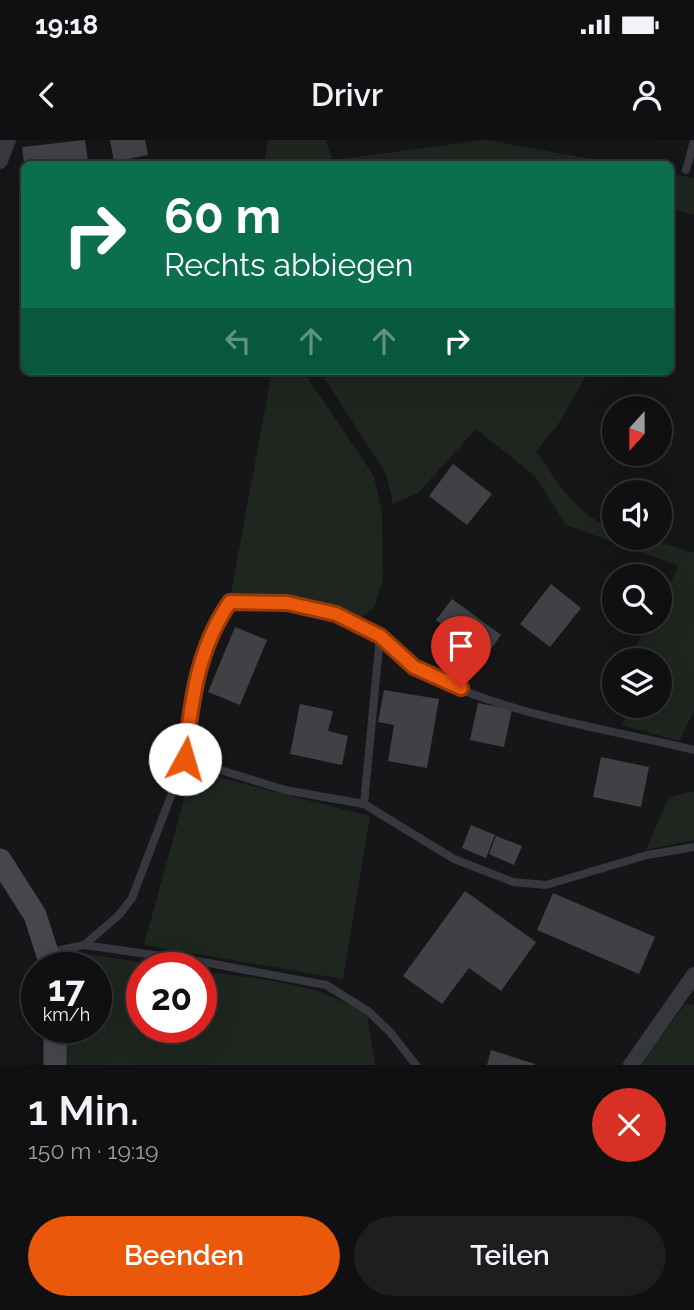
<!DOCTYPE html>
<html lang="de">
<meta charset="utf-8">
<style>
:root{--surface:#101012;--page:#1e1e20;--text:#f1f3f6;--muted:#9c9d9f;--line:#303032;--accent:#ea580c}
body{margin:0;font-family:Raleway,sans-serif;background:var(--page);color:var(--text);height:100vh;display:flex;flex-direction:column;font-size:26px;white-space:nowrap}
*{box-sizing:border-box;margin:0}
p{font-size:23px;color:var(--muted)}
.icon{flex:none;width:38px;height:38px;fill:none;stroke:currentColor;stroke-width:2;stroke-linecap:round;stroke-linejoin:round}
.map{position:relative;height:925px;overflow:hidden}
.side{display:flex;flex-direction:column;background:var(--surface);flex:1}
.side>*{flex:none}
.hud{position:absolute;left:21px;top:21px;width:653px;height:214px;border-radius:10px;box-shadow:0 7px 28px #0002,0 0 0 2px var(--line);background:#0b6e4f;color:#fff;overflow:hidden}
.needle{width:46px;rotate:201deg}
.controls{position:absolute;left:602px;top:256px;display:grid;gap:14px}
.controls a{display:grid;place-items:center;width:70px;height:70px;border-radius:50%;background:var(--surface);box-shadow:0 7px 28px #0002,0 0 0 2px var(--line);font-size:35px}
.speed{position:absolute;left:21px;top:812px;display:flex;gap:14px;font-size:35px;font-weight:700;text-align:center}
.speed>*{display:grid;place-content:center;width:91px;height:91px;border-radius:50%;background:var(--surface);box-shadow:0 7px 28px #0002,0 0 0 2px var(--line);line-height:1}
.speed small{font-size:18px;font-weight:400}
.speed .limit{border:10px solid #d22;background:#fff;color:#111}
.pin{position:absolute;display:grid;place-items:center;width:60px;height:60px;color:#fff;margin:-72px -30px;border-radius:50% 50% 50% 0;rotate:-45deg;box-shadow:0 0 7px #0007}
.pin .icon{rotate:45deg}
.me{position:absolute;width:77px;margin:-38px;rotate:6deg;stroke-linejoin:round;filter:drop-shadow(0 0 5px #0008)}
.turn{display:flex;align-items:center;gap:24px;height:147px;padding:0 28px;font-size:32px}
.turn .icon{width:91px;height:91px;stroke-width:2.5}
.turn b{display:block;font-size:49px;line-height:60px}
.lanes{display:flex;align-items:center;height:66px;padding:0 28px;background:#0003;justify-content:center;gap:35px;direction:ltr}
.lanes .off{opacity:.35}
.round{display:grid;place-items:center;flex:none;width:74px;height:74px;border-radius:37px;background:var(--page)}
.summary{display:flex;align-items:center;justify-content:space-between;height:119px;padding:0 28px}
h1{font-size:42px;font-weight:600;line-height:52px}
.cta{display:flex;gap:14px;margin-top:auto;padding:14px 28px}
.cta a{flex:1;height:80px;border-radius:42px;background:var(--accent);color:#fff;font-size:28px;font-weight:600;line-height:80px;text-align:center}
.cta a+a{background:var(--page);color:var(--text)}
.status{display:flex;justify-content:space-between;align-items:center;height:49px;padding:0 35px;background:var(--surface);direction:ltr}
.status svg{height:19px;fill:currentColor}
header{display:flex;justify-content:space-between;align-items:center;height:91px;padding:0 28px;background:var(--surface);font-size:32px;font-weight:600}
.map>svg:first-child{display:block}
</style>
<div class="status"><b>19:18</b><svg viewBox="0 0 49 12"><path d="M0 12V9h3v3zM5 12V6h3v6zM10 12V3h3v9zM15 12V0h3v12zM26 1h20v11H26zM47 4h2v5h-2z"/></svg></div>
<header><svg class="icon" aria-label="back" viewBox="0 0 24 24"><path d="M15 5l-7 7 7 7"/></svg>Drivr<svg class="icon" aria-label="person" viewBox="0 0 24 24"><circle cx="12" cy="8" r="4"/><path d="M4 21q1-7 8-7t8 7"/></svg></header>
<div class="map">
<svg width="694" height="925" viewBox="0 0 694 925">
<rect width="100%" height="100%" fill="#161618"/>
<!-- green -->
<g fill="#1e261f">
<polygon points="268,0 326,0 332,20 485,0 620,24 264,24"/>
<polygon points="670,34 694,38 694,75 670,69"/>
<polygon points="272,231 303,231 374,336 382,373 383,439 374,468 361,477 272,454 231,453"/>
<path d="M320,231H589L557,286L536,311C557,342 576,376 614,388V397H644L694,413V571L679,601L622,585L626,577L607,559L614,546V565H660V520H628L649,481H660V462L679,426L566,385L535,336L476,289L418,353L393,364L386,334Z"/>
<polygon points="209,635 370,676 343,839 144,805 189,641"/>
<polygon points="694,651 694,700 646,710 669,657"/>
<path d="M80,813L180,828H142V887H201V831C262,840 315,841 367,875L375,925H64V887H96V828H67L68,821Z"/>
<polygon points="686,863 694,865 694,925 640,925"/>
</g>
<!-- building -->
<g fill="#404145">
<polygon points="85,0 88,21 24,24 22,7"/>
<polygon points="110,0 145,0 148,15 114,22"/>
<polygon points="453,324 492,354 467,385 429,356"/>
<polygon points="551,444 581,468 550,507 520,484"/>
<polygon points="452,459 501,495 485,517 436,480"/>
<polygon points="235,487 267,500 240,565 208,552"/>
<polygon points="384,550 439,559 427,628 388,621 394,585 378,582"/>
<polygon points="478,563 512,570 504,607 470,600"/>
<polygon points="300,564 333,571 328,591 348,596 342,625 290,614"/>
<polygon points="601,617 649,627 641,667 593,657"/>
<polygon points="471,685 495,695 486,718 462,708"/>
<polygon points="496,696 522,706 514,725 489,714"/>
<polygon points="465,751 536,802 501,851 469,828 442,864 403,836"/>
<polygon points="553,753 655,797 639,834 537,790"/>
<polygon points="491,910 535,924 535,925 487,925"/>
</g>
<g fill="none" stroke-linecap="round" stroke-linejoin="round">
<!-- lane -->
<g stroke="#37383d" stroke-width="8">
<polyline points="686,30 694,1"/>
<path d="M380,496C391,506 403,520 416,528C497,574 604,588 694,610"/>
<polyline points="185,619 285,650 364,664"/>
<polyline points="84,805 203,822 326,845 368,871 390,892 416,925"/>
<path d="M50,812L84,805L119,775L132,758L185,619L191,566L201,519L213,487L230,462C286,457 330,471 380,496L364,664L454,719L513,742L546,745L647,715L694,707"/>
</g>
<!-- street -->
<g stroke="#37383d" stroke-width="16">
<polyline points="0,21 8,0"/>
<polyline points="631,925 694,835"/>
</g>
<!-- secondary -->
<g stroke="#45474d" stroke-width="23">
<polyline points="0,720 35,775 52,828"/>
<polyline points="55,925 55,887"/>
</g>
</g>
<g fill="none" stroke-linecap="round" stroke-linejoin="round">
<!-- route casing -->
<g stroke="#983908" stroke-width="18">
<path id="route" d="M185,619C191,563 197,509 230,462L287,463L336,474L380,496L414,527L461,548"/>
</g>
<!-- route -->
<use href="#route" stroke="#ea580c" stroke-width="12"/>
</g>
</svg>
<div class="controls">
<a><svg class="needle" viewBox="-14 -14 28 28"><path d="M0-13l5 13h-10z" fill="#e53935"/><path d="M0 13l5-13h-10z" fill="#9c9d9f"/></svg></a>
<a><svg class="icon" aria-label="sound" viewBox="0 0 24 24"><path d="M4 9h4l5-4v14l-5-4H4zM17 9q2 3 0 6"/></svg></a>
<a><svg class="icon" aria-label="search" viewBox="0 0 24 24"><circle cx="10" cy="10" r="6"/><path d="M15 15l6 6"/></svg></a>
<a><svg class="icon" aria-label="layers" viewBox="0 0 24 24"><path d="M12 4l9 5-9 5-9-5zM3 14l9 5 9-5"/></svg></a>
</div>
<div class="speed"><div>17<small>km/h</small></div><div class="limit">20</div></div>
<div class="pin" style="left:461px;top:548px;background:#d93025"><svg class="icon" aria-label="arrive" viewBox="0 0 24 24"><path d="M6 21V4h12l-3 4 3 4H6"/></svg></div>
<svg class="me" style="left:185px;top:619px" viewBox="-20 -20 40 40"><circle r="19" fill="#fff"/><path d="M0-13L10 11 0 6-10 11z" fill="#ea580c"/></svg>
<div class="hud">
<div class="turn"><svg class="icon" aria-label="right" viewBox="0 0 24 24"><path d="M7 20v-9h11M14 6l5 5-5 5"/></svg><div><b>60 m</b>Rechts abbiegen</div></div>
<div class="lanes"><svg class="icon off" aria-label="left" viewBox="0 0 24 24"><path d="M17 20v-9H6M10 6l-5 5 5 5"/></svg><svg class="icon off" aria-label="ahead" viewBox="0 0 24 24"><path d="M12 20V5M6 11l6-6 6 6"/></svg><svg class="icon off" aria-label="ahead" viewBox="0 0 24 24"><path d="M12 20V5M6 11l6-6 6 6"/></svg><svg class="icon" aria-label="right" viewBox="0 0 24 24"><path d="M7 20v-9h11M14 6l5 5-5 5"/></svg></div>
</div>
</div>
<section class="side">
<div class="summary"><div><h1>1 Min.</h1><p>150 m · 19:19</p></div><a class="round" style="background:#d93025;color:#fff"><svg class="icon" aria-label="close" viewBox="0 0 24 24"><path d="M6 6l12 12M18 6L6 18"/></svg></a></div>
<div class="cta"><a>Beenden</a><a>Teilen</a></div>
</section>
